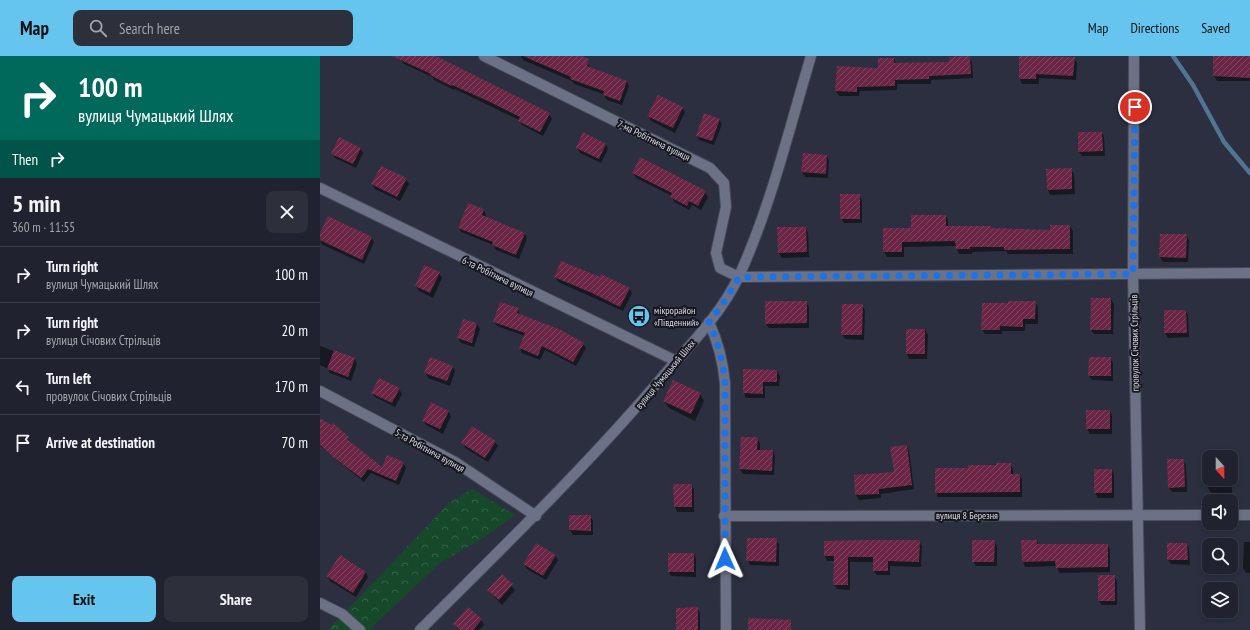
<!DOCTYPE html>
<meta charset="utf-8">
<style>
:root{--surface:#20232f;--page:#2d2f3b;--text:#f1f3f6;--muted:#a2a4aa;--line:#3d404b;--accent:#65c5ee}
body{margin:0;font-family:"PT Sans Narrow",sans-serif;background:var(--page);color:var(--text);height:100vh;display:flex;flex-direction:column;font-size:15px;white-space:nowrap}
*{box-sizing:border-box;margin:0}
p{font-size:13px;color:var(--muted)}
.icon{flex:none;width:22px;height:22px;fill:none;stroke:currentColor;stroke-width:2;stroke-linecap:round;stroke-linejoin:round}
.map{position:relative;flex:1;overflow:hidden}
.panel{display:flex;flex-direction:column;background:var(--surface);width:320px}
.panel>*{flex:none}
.hud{background:#00695c;color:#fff;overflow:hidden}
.needle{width:26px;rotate:159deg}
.tools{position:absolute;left:882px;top:394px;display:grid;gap:8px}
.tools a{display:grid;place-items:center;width:36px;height:36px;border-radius:8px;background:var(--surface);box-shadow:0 2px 6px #0003,0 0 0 1px var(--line);font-size:20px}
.pin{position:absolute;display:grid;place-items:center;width:34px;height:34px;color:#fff;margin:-17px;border:2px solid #fff;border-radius:50%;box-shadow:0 1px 4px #0007}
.me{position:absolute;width:44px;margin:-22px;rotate:359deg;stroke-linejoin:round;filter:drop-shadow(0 0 3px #0008)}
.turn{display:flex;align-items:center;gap:14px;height:84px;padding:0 12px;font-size:18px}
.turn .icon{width:52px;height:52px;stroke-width:2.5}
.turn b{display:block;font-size:28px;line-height:34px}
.then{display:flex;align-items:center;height:38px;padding:0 12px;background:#0003;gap:8px;font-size:15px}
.round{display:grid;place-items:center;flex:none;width:42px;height:42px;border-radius:8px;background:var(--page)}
.head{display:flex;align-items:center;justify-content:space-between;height:68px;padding:0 12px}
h1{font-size:24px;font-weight:600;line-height:30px}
.cta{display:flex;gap:8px;margin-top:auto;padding:8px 12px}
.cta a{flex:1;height:46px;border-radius:8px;background:var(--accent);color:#111;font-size:16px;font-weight:600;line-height:46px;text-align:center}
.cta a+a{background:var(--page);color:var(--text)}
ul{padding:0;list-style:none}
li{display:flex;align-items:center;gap:12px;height:56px;padding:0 12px;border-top:1px solid var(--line)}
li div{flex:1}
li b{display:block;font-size:15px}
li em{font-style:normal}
header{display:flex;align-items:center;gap:24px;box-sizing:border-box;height:56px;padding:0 20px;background:var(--accent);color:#111}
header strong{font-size:19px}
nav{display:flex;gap:22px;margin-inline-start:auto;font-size:14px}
.search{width:280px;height:36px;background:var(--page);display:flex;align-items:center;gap:10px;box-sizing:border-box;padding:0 14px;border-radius:8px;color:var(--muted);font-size:15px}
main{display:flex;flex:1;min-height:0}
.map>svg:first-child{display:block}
</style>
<header>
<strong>Map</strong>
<div class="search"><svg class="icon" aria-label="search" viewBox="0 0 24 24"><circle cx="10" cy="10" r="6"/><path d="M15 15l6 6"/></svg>Search here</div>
<nav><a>Map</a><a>Directions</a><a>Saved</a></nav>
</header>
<main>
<section class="panel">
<div class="hud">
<div class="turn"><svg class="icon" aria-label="right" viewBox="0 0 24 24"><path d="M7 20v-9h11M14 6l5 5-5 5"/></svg><div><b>100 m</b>вулиця Чумацький Шлях</div></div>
<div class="then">Then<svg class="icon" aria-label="right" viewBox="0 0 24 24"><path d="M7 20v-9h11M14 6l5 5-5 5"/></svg></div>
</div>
<div class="head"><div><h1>5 min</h1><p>360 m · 11:55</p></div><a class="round"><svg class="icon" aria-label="close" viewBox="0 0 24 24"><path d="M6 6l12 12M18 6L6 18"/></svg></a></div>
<ul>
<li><svg class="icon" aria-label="right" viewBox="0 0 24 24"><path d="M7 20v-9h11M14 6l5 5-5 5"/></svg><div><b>Turn right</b><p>вулиця Чумацький Шлях</p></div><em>100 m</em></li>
<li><svg class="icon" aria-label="right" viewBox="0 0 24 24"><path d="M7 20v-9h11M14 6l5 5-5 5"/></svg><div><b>Turn right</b><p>вулиця Січових Стрільців</p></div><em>20 m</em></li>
<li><svg class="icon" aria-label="left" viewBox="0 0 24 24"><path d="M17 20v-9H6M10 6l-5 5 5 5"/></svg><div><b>Turn left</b><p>провулок Січових Стрільців</p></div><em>170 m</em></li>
<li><svg class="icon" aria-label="arrive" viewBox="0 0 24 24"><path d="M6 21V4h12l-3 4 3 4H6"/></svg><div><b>Arrive at destination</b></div><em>70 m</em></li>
</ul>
<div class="cta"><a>Exit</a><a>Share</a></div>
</section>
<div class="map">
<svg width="930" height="574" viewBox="0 0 930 574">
<defs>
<pattern id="forest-crowns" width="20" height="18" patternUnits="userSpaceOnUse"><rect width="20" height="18" fill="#16492a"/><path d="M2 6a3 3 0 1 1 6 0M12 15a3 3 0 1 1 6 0" fill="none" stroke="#376349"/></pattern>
<pattern id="building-hatch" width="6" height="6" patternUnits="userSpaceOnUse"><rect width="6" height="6" fill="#6a2644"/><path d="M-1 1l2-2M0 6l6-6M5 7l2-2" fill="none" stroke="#7f455f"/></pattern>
</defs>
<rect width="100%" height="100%" fill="#2b2f3f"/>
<!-- forest -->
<polygon fill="url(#forest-crowns)" points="152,433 195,459 165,481 121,506 49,574 8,574 129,447"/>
<!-- shadow -->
<g fill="#0007">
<polygon points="83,0 113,0 229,58 232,63 223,80 202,69 199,64 135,33 134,34 114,24 112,21 84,8 81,4"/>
<polygon points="201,0 250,0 267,7 271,12 307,26 309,30 302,49 287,44 283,38 254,28 252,25 203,4"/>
<polygon points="930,0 930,25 897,25 894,20 894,1"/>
<polygon points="649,1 652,6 653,22 611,24 611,28 577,28 577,34 540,35 539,40 519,40 516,35 574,3 576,8 630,7"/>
<polygon points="754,2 757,7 756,24 719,22 719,28 702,28 700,23"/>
<polygon points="362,52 365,56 355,77 331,65 329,60"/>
<polygon points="399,63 402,68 394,89 379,84 377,80"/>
<polygon points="782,77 784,81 785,100 762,100 759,96"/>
<polygon points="286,88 288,93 281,107 260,97 257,92"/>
<polygon points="40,92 43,97 36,112 15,102 12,97"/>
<polygon points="507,100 509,105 508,122 485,121 482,116"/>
<polygon points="751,113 754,118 755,138 730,139 728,134"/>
<polygon points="313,117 385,136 388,141 381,154 372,149 369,154 354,146 352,140 316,122"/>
<polygon points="86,123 89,128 80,145 55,133 52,128"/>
<polygon points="539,139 542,144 542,167 524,167 521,162"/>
<polygon points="164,154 166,159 165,162 205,178 207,183 199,203 176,194 173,189 141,176 139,172"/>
<polygon points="626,160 628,164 628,171 731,175 750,170 753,175 753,198 688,198 686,195 652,196 652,198 639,198 636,190 584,191 584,201 567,201 564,196 564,173 592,173"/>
<polygon points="485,172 488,176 489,201 462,202 459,197"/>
<polygon points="866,179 869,184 868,206 843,206 840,201"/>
<polygon points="0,180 51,181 54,186 44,208 1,188"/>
<polygon points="119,217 122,222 113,242 99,235 96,230"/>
<polygon points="236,221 309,232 312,237 303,255 238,226"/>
<polygon points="791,243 794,248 793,278 774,278 771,274"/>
<polygon points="486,246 489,251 489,272 449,272 446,268"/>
<polygon points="715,246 718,251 718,268 705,268 705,275 682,275 682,278 665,278 662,273 689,248"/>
<polygon points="542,249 545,254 544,284 525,283 522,278"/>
<polygon points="198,253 200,260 263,288 266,292 256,310 225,294 220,304 202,297 200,292 205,280 177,270 174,266"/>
<polygon points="866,255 868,259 869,281 848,282 845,277"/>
<polygon points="144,264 157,268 160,273 154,291 141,287 138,282"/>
<polygon points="605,274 608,279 607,303 589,303 587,298"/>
<polygon points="0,290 35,303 37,308 31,325 10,317 8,313 0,309"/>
<polygon points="790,302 793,307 793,325 772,324 769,320"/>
<polygon points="132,310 135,315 130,330 108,322 106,317"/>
<polygon points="424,314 457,315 460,320 459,330 445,330 445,342 426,342 424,337"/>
<polygon points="79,333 82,338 75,351 55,341 52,337"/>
<polygon points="380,338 384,345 375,365 349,352 344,345"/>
<polygon points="790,355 792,360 792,378 770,378 767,373"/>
<polygon points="129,356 131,360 123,378 106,369 103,365"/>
<polygon points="0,363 11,370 13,368 31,387 63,413 83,407 86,412 79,429 51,417 44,426 0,390"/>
<polygon points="437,382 440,387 440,395 453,395 455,400 454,419 423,418 420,413"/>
<polygon points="175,386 178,390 168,406 145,392 143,387"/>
<polygon points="587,390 589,394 594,433 561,438 561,442 539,444 536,439 535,420 575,417"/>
<polygon points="889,403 889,423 911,423 911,406 912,437 891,437 888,432"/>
<polygon points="863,404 866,408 867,436 852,436 849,432"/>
<polygon points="690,408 693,413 693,419 699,419 702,423 702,441 618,441 616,436 649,413 649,410"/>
<polygon points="775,414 792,414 794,419 794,442 778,442 775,437"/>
<polygon points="354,429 371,429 374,433 374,456 357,456 355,451"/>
<polygon points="250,460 270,460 273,465 273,479 253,479 250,474"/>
<polygon points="456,483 459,488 459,510 430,509 428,505"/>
<polygon points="599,485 602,490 601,511 570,510 570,519 557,519 554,515 554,506 530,506 530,534 517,533 514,529 515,505 507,505 505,500"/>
<polygon points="674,485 677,490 677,510 656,510 653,505"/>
<polygon points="717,485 719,489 788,489 790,494 790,516 739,517 737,510 705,511 703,506"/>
<polygon points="924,486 930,486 930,517 926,517 923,512"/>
<polygon points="867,488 869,493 870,509 851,508 848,504"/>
<polygon points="374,498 376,503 376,521 351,520 349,516"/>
<polygon points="235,499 238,504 226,524 207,513 204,508"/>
<polygon points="46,516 48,521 36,541 10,525 7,520"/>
<polygon points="182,519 195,534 182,549 168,534"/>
<polygon points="794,520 797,525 797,549 782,549 779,545"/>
<polygon points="377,552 380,557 380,574 357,574"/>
<polygon points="161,564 164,569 159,574 139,574 134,568"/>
</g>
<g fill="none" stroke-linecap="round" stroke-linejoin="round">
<!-- stream -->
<polyline stroke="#507492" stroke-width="4.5" points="853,0 873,29 904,86 930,117"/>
</g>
<!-- building -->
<g fill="url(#building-hatch)">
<polygon points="72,0 116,0 230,57 220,76 198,65 200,61 170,46 132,29 131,30 110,19 111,18"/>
<polygon points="203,0 262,0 269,3 267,10 307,25 300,45 283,39 284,35 250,23 251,21"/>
<polygon points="650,0 651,18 609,20 609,23 575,24 575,30 537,31 537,36 515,35 517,10 558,12 558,2 574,2 574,7 629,6 629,1"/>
<polygon points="699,0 755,1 753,20 716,18 716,23 699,23"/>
<polygon points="893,0 930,0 930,22 893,20"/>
<polygon points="338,39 363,51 353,72 327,60"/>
<polygon points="384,57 400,63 392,85 376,80"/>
<polygon points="263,76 286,88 279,103 256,92"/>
<polygon points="758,76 782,76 783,95 758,96"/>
<polygon points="19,81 41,92 33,108 11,98"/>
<polygon points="483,97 507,99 506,118 481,116"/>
<polygon points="320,101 386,135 378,150 369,145 367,150 350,141 352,137 312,117"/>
<polygon points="61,110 87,122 77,141 51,128"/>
<polygon points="752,112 752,133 727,134 726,113"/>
<rect x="520" y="138" width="20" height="25"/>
<polygon points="148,147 164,153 162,159 205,177 196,199 172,189 173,186 138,172"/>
<polygon points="591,159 626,159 626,170 671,170 671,172 730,174 730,169 750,169 750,193 684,194 684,191 650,191 650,193 636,193 635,185 582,186 582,196 563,196 563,172 591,172"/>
<polygon points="8,160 52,181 42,204 0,184 0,177"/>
<polygon points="457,171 486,171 487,196 458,197"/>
<polygon points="840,178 867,178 866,202 839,201"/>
<polygon points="241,205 280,221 281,218 310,232 300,251 272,237 234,221"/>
<polygon points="104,209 120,216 110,237 95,230"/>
<polygon points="771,242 791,242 791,274 770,274"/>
<polygon points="445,245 487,245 487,267 445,268"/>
<polygon points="688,245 716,245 715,263 703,263 703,271 680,270 680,274 661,274 662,247 688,247"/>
<polygon points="180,246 199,252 197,257 241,274 264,287 253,306 222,290 218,300 199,292 205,277 173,266"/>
<polygon points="522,248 543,248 542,279 521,279"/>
<polygon points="844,254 866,254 867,277 844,277"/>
<polygon points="143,263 157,267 152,287 137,282"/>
<rect x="586" y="273" width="19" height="25"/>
<polygon points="14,294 35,302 28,321 7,313"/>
<polygon points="110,301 133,310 127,325 104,317"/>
<polygon points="769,301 791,301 791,320 768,320"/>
<polygon points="423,313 457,314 457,326 443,326 443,338 423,337"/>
<polygon points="59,322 80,332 72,347 51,337"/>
<polygon points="353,324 381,337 371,358 343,345"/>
<polygon points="111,346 129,355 120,373 102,365"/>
<rect x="766" y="354" width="24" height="19"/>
<polygon points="0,362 11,369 13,367 29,381 27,383 62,411 67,399 84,406 76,425 48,413 41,422 12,400 0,389"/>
<polygon points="152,370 176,385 165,402 141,387"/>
<polygon points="421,381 438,381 437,394 453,394 452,415 419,413"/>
<polygon points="587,389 592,429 559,433 559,438 535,439 534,419 574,416 570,391"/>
<polygon points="847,403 864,403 865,431 848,432"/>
<polygon points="676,407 691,407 691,418 700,418 700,436 615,437 615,412 648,412 648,409 676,409"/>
<rect x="774" y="413" width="18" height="24"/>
<polygon points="353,428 372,428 372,451 354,451"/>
<polygon points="249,459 271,459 271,475 249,474"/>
<polygon points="427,482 457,482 456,506 426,505"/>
<polygon points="541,484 600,484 599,506 568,505 568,515 553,515 553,501 528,501 528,529 513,529 514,500 504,500 504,485"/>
<polygon points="652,484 675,484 674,506 652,506"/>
<polygon points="701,484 717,484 717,488 788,488 788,511 736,512 735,505 702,506"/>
<polygon points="216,487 236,499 223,520 203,508"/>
<polygon points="847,487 867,487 868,504 847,504"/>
<rect x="348" y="497" width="26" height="19"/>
<polygon points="20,499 46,516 33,537 6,520"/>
<polygon points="182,518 193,528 179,544 167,534"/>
<rect x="778" y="519" width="17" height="26"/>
<polygon points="148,551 162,563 153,574 140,574 133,568"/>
<polygon points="378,551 378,574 356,574 356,552"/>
<polygon points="428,562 471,564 471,574 428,574"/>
</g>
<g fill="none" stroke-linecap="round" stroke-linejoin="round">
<!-- minor casing -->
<g stroke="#474a58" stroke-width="12">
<g id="minor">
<polyline points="164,0 390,112 404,127 406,151 396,197 400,212 419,221 930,217"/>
<polyline points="814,0 813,218 820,574"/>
<polyline points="0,132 356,305"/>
<path d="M389,266C398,286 403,305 405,327L406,574"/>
<polyline points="0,335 135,406 216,460"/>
<polyline points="911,459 930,459"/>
<polyline points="404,460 889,459"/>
<polyline points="0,547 22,558 40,574"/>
<path d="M100,574C183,491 268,409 344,319C370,289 402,257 419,220C451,150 469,73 491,0"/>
</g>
</g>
<!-- minor -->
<use href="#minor" stroke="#6d7185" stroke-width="10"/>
</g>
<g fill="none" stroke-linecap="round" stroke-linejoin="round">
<!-- route -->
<path stroke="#1a73e8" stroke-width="7" stroke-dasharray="0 12.6" d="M405,503V327C403,305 398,286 389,266L404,246L419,221L813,218L815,51"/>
</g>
<!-- icons -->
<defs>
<g id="bus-disc" transform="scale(1.15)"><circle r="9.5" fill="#65c5ee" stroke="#16171f"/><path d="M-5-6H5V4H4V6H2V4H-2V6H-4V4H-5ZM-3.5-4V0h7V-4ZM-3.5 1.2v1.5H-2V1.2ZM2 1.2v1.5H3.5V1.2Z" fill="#111"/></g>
</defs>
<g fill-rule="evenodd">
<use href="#bus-disc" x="319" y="260"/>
</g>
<g text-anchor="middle" stroke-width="4" stroke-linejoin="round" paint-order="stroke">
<!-- street labels -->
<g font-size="10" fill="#d8dae5" stroke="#16171f">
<text transform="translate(334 84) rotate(26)" y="4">7-ма Робітнича вулиця</text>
<text transform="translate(178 220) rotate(26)" y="4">6-та Робітнича вулиця</text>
<text transform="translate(814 287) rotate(-91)" y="4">провулок Січових Стрільців</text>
<text transform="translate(345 318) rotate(-50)" y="4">вулиця Чумацький Шлях</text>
<text transform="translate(110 394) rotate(29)" y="4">5-та Робітнича вулиця</text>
<text x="647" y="463">вулиця 8 Березня</text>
</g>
<!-- poi labels -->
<g font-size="10" fill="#d8dae5" stroke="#16171f" text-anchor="start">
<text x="334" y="258">мікрорайон<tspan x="334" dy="12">«Південний»</tspan></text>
</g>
</g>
</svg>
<div class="tools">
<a><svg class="needle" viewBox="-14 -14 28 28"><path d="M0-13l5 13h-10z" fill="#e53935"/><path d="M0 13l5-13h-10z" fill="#a2a4aa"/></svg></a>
<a><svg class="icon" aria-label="sound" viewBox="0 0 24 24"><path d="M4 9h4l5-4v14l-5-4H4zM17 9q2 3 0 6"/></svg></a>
<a><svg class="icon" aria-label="search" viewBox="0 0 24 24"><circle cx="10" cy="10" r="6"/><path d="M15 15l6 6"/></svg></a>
<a><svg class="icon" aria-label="layers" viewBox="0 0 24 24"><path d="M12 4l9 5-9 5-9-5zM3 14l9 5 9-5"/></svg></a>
</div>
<div class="pin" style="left:815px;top:51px;background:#d93025"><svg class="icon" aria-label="arrive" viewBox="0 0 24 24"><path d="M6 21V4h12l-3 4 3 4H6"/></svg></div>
<svg class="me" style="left:405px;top:503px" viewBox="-20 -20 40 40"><path d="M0-17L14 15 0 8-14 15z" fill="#1a73e8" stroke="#fff" stroke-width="4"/></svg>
</div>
</main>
